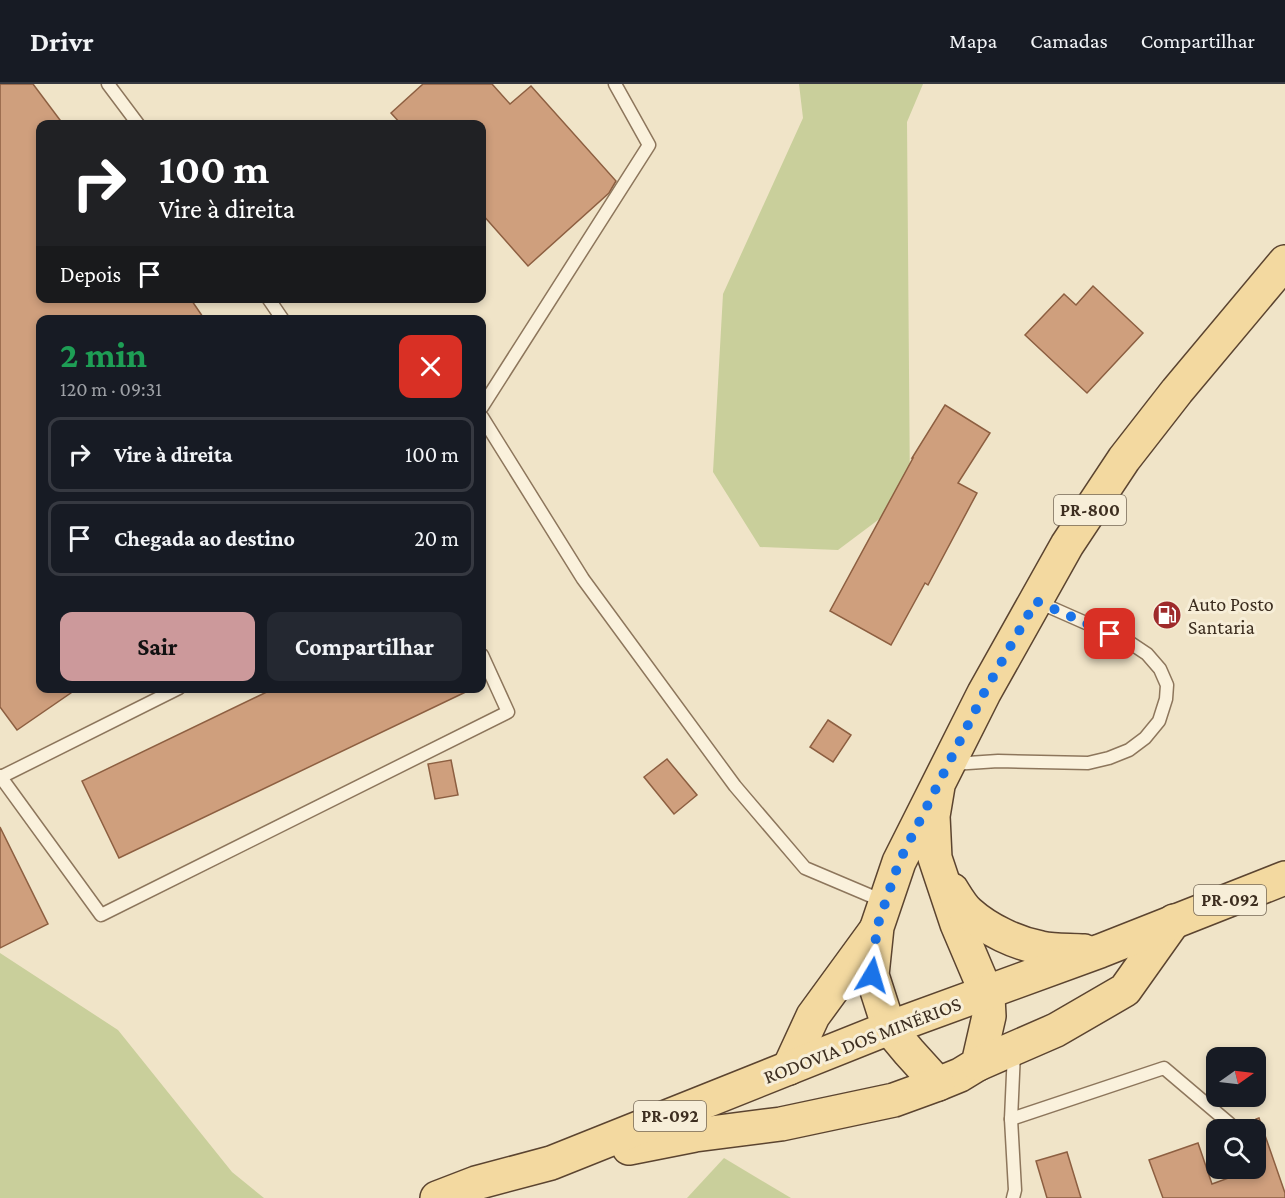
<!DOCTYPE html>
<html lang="pt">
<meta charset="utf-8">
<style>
:root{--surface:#171b24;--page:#242831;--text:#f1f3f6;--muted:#9ea1a6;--line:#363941;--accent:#cc999b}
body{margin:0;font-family:"Crimson Pro",serif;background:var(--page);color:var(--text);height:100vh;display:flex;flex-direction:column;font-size:22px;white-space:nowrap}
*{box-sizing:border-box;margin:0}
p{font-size:20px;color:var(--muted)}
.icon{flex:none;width:33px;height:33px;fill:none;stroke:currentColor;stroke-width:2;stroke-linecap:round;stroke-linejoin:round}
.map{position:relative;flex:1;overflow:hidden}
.side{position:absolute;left:36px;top:231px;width:450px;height:378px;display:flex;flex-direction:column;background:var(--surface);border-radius:12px;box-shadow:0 3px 9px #0003}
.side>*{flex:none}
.banner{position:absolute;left:36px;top:36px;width:450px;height:183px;border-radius:12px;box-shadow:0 3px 9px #0003;background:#202124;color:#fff;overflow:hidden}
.needle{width:39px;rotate:76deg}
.buttons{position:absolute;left:1206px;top:963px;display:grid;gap:12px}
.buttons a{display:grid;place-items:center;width:60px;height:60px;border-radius:12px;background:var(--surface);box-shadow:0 3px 9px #0003;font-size:30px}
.pin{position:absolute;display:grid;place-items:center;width:51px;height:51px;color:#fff;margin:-26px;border-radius:12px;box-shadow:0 3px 9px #0006}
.me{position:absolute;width:66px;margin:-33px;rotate:7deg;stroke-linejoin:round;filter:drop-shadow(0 0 4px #0008)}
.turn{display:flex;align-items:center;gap:21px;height:126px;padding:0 24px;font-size:27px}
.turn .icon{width:78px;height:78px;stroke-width:2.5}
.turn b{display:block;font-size:42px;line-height:51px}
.then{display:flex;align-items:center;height:57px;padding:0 24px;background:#0003;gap:12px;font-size:22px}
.round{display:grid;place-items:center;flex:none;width:63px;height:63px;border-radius:12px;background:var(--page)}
.summary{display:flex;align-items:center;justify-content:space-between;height:102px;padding:0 24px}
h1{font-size:36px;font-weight:700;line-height:45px;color:#1e9e55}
.primary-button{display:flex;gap:12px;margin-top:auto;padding:12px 24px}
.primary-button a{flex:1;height:69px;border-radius:12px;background:var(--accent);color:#111;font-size:24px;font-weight:700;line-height:69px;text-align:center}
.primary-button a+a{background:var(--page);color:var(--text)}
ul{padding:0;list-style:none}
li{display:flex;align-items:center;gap:18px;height:75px;margin:0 12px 9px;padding:0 12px;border:3px solid var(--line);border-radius:12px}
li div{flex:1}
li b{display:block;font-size:22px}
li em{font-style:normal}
header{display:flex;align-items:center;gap:36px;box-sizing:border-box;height:84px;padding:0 30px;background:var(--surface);border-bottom:2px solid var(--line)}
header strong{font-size:28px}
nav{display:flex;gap:33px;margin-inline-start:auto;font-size:21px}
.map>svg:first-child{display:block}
</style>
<header>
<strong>Drivr</strong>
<nav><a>Mapa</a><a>Camadas</a><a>Compartilhar</a></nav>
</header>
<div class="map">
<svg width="1285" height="1114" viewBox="0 0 1285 1114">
<rect width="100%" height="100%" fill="#f0e4c8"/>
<!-- green -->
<g fill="#c9cf9b">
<polygon points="799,0 923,0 907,38 910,412 838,466 760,463 713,388 723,210 803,34"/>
<polygon points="0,869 118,946 232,1088 264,1114 0,1114"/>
<polygon points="724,1074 791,1114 687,1114"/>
</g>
<!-- building -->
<g fill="#cf9f7d" stroke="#8d5f41" stroke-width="1.5">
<polygon points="0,0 33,0 63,40 40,40 40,214 190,214 205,236 40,236 40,604 78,604 17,646 0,623"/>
<polygon points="423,0 492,0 510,20 531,2 616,97 609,109 528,182 482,130 482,40 401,40 391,29"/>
<polygon points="1093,202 1143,249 1087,309 1025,251 1064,210 1076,221"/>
<polygon points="945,321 990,349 958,399 977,409 928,501 925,499 891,561 830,527 913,374 912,374"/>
<polygon points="275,604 474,604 119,774 82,697"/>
<polygon points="828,636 851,651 833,678 810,663"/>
<polygon points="667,675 697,711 674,730 644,693"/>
<polygon points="451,676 458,711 435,715 428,680"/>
<polygon points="0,743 48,840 0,864"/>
<polygon points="1259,1034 1285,1109 1285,1114 1163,1114 1149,1076 1198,1059 1212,1100 1256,1084 1256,1035"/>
<polygon points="1067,1068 1081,1114 1047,1114 1036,1077"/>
</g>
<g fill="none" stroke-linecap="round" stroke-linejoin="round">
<!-- lane casing -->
<g stroke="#8d765c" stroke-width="15">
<g id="lane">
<polyline points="108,0 138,40"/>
<polyline points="268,214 283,236"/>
<polyline points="482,323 649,61 615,0"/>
<polyline points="482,333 583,495 735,702 805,784 883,817"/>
<polyline points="953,680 998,677 1088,679 1109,674 1129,666 1145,654 1159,637 1166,615 1167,601 1160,585 1147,570 1129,558 1036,517"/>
<polyline points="0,692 101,831 508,628 482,571"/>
<polyline points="1,693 179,604"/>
<polyline points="1011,1035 1164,984 1230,1040"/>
<polyline points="1013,1114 1015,1106 1011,1035 1014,968"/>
</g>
</g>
<!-- primary casing -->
<g stroke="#5b4430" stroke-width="36">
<g id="primary">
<polyline points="938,702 933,732 935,774 957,840 988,913 989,932 978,980 960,991 938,1000 909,968 889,944 872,891 877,843 899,778 984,609 1067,461 1124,375 1177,307 1285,178"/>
<path d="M952,806C957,814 962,823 969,829C988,846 1016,859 1041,864C1054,867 1070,866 1084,867"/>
<polyline points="978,980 1056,946 1125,906 1174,837"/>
<polyline points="789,984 813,932 875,847"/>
<polyline points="629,1064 695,1051 781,1040 894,1016 938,1000"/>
<polyline points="437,1114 476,1099 551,1079 889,944 1100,867 1285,794"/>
</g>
</g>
<!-- lane -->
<use href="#lane" stroke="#faf1dc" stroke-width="12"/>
<!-- primary -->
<use href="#primary" stroke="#f3d9a0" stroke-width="33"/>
</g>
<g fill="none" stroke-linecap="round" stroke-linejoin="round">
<!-- route -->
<polyline stroke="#1a73e8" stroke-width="10" stroke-dasharray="0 18" points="872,891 877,843 899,778 984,609 1036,517 1110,550"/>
</g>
<!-- icons -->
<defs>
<g id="fuel-disc" transform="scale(1.5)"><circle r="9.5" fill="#9e2a2b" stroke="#f7eed8"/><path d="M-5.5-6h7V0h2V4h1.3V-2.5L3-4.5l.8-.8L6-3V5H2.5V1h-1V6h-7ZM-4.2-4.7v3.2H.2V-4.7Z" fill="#fff"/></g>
</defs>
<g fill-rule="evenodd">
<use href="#fuel-disc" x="1167" y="531"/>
</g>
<g text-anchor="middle" stroke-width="6" stroke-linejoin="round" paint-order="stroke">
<!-- shield labels -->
<g fill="#f7eed8" stroke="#756857" stroke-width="1.5">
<rect x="1054" y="411" width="72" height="30" rx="4.5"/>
<rect x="1194" y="801" width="72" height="30" rx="4.5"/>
<rect x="634" y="1017" width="72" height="30" rx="4.5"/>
</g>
<g font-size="18" font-weight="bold" fill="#3d2e20">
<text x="1090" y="432">PR-800</text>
<text x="1230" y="822">PR-092</text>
<text x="670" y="1038">PR-092</text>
</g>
<!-- poi labels -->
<g font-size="20" fill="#3d2e20" stroke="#f7eed8" text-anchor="start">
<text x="1188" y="527">Auto Posto<tspan x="1188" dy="23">Santaria</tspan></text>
</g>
<!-- street labels -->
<g font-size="20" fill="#3d2e20" stroke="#f7eed8">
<text transform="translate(862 956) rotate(-21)" y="7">RODOVIA DOS MINÉRIOS</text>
</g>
</g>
</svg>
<div class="buttons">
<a><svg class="needle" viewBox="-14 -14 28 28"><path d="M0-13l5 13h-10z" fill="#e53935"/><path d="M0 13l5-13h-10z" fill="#9ea1a6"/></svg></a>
<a><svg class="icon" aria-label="search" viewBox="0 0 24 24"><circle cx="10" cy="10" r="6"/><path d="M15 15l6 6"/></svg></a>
</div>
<div class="pin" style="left:1110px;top:550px;background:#d93025"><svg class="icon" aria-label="arrive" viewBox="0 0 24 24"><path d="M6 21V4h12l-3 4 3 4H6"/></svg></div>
<svg class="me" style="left:872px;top:891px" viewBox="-20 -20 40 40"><path d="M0-17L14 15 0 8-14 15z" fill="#1a73e8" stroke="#fff" stroke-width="4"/></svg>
<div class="banner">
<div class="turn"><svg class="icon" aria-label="right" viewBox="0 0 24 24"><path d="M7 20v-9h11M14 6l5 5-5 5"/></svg><div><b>100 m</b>Vire à direita</div></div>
<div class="then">Depois<svg class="icon" aria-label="arrive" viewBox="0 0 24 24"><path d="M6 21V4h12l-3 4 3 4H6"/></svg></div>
</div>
<section class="side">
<div class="summary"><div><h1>2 min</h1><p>120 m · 09:31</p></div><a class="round" style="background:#d93025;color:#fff"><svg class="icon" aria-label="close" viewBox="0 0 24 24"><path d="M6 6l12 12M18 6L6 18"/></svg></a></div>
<ul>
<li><svg class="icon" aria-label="right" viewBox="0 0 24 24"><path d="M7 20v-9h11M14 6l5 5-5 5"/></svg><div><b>Vire à direita</b></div><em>100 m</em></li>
<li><svg class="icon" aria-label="arrive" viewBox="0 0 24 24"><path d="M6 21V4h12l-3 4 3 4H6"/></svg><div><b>Chegada ao destino</b></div><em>20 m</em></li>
</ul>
<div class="primary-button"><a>Sair</a><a>Compartilhar</a></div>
</section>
</div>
